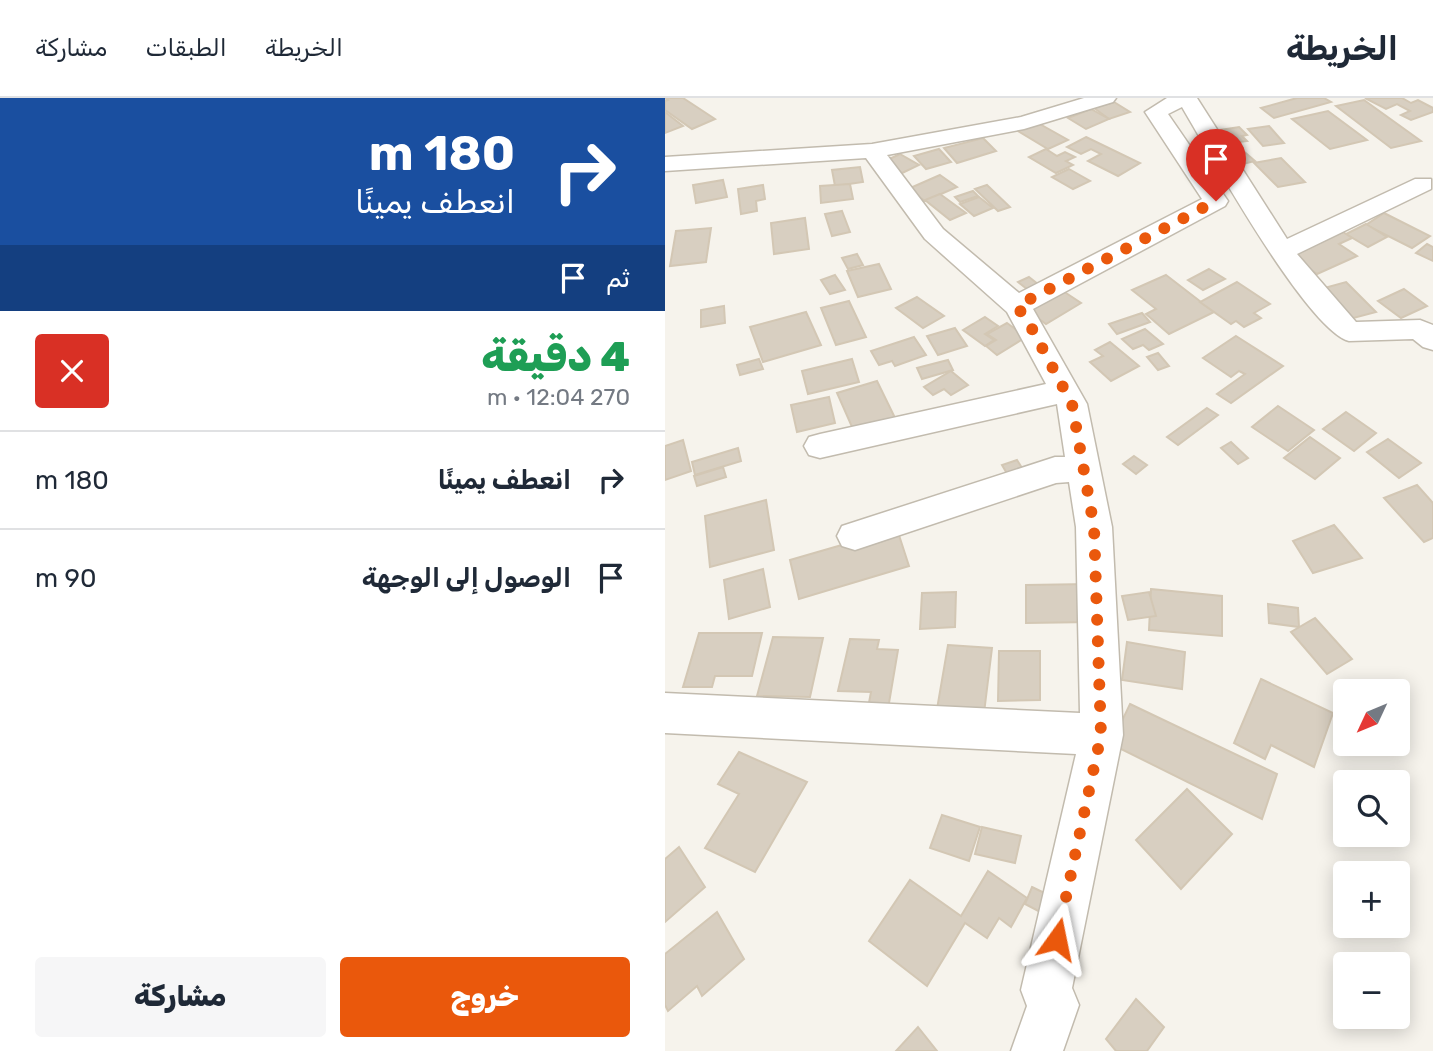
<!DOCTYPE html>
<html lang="ar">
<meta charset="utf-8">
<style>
:root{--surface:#fff;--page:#f6f6f7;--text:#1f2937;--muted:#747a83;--line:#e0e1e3;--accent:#ea580c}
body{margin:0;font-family:Rubik,Cairo,sans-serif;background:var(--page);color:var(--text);direction:rtl;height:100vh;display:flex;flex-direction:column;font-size:26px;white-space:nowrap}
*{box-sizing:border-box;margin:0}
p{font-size:23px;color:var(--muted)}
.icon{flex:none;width:38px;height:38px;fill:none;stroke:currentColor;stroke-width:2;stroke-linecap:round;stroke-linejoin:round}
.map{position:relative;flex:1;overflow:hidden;direction:ltr}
.details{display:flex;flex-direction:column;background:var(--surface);width:665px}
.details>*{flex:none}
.banner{background:#1a4fa0;color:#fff;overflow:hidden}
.needle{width:46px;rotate:226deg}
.controls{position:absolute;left:668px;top:581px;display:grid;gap:14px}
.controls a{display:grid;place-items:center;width:77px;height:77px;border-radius:7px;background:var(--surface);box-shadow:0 4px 18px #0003;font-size:35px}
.pin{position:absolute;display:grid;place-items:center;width:60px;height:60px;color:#fff;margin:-72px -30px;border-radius:50% 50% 50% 0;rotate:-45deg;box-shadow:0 0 7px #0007}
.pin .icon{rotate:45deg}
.me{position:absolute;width:77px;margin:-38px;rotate:12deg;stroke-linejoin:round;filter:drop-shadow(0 0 5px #0008)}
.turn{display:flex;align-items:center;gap:24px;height:147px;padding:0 35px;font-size:32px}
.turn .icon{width:91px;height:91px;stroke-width:2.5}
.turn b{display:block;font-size:49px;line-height:60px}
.then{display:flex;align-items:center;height:66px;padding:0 35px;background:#0003;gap:14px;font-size:26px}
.round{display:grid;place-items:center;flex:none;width:74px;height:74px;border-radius:7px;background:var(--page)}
.overview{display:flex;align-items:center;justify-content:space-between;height:119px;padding:0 35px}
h1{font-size:42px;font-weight:800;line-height:52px;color:#1e9e55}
.cta{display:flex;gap:14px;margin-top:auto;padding:14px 35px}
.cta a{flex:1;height:80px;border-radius:7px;background:var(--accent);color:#fff;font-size:28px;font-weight:800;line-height:80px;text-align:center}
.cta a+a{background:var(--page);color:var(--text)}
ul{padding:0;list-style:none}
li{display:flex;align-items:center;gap:21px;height:98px;padding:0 35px;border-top:2px solid var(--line)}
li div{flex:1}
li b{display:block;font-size:26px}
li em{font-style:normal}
header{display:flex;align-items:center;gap:42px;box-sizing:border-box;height:98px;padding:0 35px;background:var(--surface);border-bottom:2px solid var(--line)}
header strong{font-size:33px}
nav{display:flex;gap:38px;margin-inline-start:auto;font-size:24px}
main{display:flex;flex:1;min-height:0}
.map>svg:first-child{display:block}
</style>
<header>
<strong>الخريطة</strong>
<nav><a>الخريطة</a><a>الطبقات</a><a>مشاركة</a></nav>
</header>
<main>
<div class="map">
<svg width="768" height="953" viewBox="0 0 768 953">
<rect width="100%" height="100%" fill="#f6f3ec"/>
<!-- building -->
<g fill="#d8cfc1" stroke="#d3c7b4" stroke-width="2">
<polygon points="0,0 18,0 50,21 27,31 0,12 0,3 3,2"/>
<polygon points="632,0 659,0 666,4 609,20 596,10"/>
<polygon points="700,0 737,0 746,5 753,2 768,10 768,14 746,22 736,17 745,13 732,6 721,11"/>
<polygon points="699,2 756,43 726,50 671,8"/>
<polygon points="449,4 465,14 444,21 429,10"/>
<polygon points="426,11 444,21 421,31 403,20"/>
<polygon points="663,13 702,42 665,51 627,21"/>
<polygon points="0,14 18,28 0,35"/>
<polygon points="373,25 403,42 383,51 353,33"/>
<polygon points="604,28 619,45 598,48 583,31"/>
<polygon points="574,29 582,37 577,38 582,43 566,45 555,32"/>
<polygon points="421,39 475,65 453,78 423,63 436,56 426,51 416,56 402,49"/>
<polygon points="318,40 331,53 292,65 279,50"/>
<polygon points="274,51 286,64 261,71 249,58"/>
<polygon points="381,51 392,58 400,54 410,59 401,63 408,67 391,75 364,59"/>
<polygon points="576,51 590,63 578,66 564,55"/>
<polygon points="235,56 254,67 235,76 216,65"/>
<polygon points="616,60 640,84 613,89 589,65"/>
<polygon points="195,69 198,84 170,88 167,72"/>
<polygon points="404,71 425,83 408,91 387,79"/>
<polygon points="275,77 292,89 260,103 243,91"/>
<polygon points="58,82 62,99 31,105 28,87"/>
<polygon points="185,86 188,101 156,105 155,88"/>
<polygon points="98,87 100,101 91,103 92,113 76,116 73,91"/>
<polygon points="322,87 345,109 333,113 310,91"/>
<polygon points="308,93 313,98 295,104 290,99"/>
<polygon points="275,96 301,115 285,122 260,102"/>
<polygon points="314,99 328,110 309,118 295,106"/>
<polygon points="177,113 185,134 167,138 160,116"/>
<polygon points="719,115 765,138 747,150 701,127"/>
<polygon points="140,120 144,151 109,156 106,125"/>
<polygon points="701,126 722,139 703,149 681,136"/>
<polygon points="46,130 41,164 5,168 11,133"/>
<polygon points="678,134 687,140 674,146 692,158 652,176 626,158"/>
<polygon points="762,146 768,149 768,163 751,155"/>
<polygon points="192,156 198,167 183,171 177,160"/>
<polygon points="214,166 226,191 193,199 182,173"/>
<polygon points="544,171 560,181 538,192 523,182"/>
<polygon points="170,177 180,192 165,196 156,182"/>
<polygon points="501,177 549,214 504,236 481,216 491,211 467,192"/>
<polygon points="364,179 378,190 367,195 353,184"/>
<polygon points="572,184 605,206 589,215 596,220 579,229 571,223 566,226 535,204"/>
<polygon points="681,184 711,214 681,222 652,192"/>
<polygon points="739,191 762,208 736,220 713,203"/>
<polygon points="398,193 416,205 381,226 363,213"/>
<polygon points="252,199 279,218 258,230 231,210"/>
<polygon points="184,203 201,239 171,247 156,210"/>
<polygon points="59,208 60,225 36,229 36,212"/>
<polygon points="141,214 156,247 98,264 85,229"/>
<polygon points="477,215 485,224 452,236 444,226"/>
<polygon points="320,219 333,228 320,236 329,242 320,248 298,232"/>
<polygon points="342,225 361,239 332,257 321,248 331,242 322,236"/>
<polygon points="290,230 302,248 273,257 262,238"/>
<polygon points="480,231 498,246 484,252 478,247 468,251 457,241"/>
<polygon points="571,238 618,268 566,305 552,296 580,276 574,273 566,279 538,260"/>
<polygon points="249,239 261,257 230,268 227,263 214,267 206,253"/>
<polygon points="445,244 474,268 446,283 425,264 438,258 430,252"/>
<polygon points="493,255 504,268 493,272 482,259"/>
<polygon points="94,261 98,271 75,277 72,267"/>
<polygon points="187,261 194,284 143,296 137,273"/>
<polygon points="283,262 288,272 257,281 252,270"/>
<polygon points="286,273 303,287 286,297 279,291 268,297 259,289"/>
<polygon points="212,283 232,324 191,338 172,295"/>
<polygon points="164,299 170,325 132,334 126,307"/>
<polygon points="613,308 649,332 623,353 587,329"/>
<polygon points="542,310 553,317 513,347 502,339"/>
<polygon points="681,314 711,335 689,353 658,331"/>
<polygon points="645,339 675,360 650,381 619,360"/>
<polygon points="723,341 756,365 734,380 702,354"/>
<polygon points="18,342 26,373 0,382 0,348"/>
<polygon points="566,344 583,360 573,366 556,350"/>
<polygon points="73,350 76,363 30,377 27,364"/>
<polygon points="469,358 482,367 471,376 458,366"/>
<polygon points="352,362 359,373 344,379 337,367"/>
<polygon points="58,369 61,379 32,388 29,378"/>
<polygon points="752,387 768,405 768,440 759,444 719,400"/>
<polygon points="101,402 109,452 45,469 40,418"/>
<polygon points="669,427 697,460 648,475 628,443"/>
<polygon points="232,431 244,468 134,501 125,462"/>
<polygon points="98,471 105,509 64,521 59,482"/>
<polygon points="424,486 426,524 361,525 361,487"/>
<polygon points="486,491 557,498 557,538 484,532"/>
<polygon points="291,494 290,529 255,531 257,495"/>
<polygon points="484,494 491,518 463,522 457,498"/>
<polygon points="603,506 633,510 634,529 604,525"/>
<polygon points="650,520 687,561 662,576 626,534"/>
<polygon points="34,535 97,535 87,578 50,578 47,589 18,589"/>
<polygon points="108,539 158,540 145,599 92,598"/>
<polygon points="185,541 214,542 212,551 233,552 223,611 203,610 206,594 173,593"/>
<polygon points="462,544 520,554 517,591 457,582"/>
<polygon points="283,547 327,550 319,615 272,611"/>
<polygon points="334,553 375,553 375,602 333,603"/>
<polygon points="596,581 668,615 649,669 606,647 600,661 569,645"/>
<polygon points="465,606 612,676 597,721 446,646"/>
<polygon points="74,654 142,684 90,774 40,750 74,696 53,686"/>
<polygon points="522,691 567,736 516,791 471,742"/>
<polygon points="277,717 315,729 304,763 265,750"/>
<polygon points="317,729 356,738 350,765 310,756"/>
<polygon points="14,749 40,789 0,824 0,761"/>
<polygon points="323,773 362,800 346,829 334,820 322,840 300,825 262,888 204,843 245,782 296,818"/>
<polygon points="367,789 390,800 383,818 360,806"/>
<polygon points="52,814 79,861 37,898 32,888 3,913 0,907 0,856"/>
<polygon points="471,901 499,929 482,953 451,953 441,941"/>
<polygon points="253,929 272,953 231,953"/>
</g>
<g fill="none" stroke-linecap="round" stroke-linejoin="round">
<!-- minor casing -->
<g stroke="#c2bbae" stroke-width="3">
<path id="minor" d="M419,0H451L448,4L359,31L222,57L278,131L354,195L537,101L480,14L502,0H532L622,141L750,81H766V91L632,156L691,224L755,222L768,227V252L758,249L748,241L684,243C642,232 543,53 517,9L503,16L563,103L560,108L368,211L422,306L447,429L458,637L407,890L414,907L398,953H346L362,908L356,892L411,656L0,635V595L415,615L411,429L404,384L391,385L190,452L177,448L172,438L177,428L390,359H400L392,306L155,360L144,357L139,348L144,339L155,336L381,286L342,214L260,141L201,60L0,73V59L207,46L356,19Z"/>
</g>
<!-- minor -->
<use href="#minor" fill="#fff" fill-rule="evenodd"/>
</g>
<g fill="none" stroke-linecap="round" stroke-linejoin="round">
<!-- route -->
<polyline stroke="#ea580c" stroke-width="12" stroke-dasharray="0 21.6" points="392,841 436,637 429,429 407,306 366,229 352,208 551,103"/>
</g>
</svg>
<div class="controls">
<a><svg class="needle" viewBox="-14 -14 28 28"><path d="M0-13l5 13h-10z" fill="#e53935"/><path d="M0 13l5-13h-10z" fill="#747a83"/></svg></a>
<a><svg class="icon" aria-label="search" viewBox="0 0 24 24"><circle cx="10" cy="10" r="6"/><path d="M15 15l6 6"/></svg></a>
<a>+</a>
<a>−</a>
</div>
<div class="pin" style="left:551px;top:103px;background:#d93025"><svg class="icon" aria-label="arrive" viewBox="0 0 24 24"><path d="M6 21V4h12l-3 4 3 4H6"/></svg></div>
<svg class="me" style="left:392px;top:841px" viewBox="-20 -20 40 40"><path d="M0-17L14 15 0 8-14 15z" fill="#ea580c" stroke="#fff" stroke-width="4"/></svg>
</div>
<section class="details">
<div class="banner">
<div class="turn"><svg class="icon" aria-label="right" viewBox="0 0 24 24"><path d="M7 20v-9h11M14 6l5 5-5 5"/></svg><div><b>180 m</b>انعطف يمينًا</div></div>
<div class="then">ثم<svg class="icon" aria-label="arrive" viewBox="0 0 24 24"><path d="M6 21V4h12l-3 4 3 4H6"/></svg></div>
</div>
<div class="overview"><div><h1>4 دقيقة</h1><p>270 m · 12:04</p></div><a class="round" style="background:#d93025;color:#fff"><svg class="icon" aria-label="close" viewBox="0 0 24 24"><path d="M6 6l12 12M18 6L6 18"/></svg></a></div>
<ul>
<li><svg class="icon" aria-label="right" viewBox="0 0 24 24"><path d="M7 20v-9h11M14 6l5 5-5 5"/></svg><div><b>انعطف يمينًا</b></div><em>180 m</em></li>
<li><svg class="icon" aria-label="arrive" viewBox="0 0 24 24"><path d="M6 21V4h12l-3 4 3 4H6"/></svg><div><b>الوصول إلى الوجهة</b></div><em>90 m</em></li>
</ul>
<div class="cta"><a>خروج</a><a>مشاركة</a></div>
</section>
</main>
